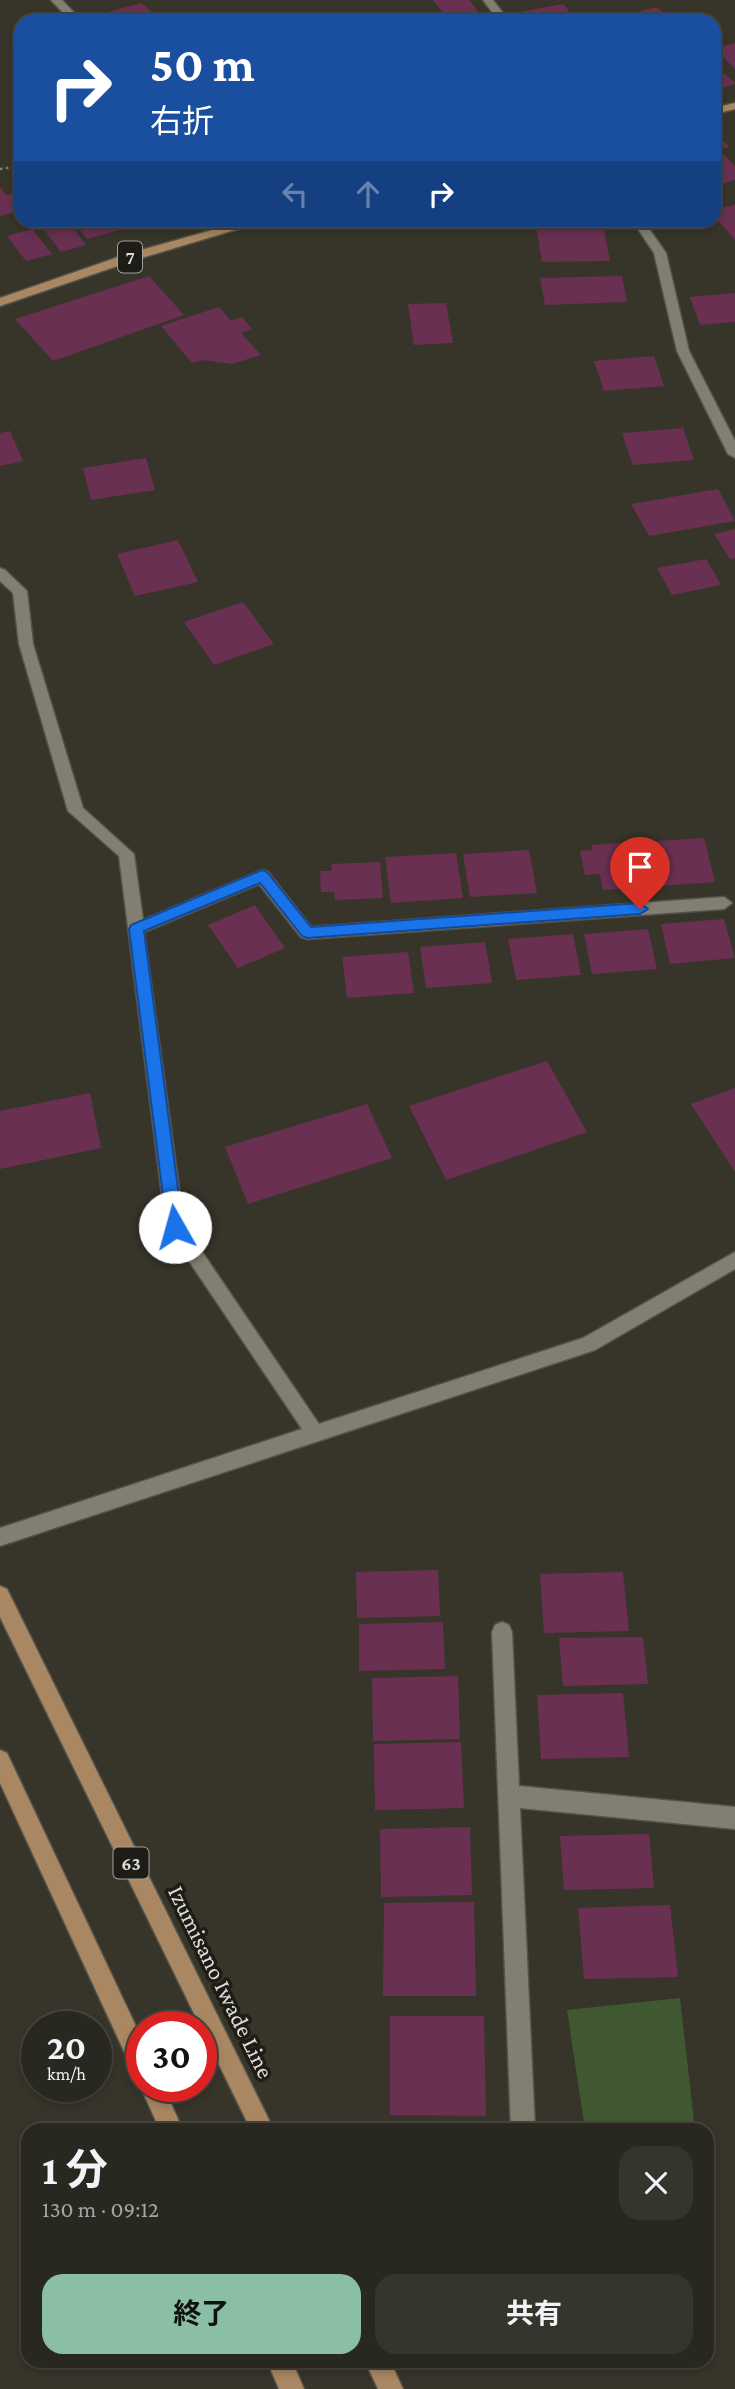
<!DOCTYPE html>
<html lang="ja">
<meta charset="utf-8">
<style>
:root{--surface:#292820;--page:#35342d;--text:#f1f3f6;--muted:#a5a6a5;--line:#45443e;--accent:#8abfa5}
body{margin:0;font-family:"Crimson Pro","Noto Sans JP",serif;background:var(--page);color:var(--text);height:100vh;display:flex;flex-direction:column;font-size:26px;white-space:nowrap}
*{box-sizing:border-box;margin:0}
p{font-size:23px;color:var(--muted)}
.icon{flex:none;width:38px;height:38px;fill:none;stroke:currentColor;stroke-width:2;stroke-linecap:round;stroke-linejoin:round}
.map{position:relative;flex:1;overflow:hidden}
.panel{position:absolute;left:21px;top:2123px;width:693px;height:245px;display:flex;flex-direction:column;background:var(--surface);border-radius:21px;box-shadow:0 4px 10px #0003,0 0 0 2px var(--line)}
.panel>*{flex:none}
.top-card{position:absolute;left:14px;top:14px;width:707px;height:214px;border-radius:21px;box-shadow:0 4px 10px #0003,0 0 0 2px var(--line);background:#1a4fa0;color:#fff;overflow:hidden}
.speed{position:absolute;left:21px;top:2011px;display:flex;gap:14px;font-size:35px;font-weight:700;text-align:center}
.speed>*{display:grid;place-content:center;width:91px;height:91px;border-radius:50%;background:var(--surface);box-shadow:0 4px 10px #0003,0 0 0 2px var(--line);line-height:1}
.speed small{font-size:18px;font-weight:400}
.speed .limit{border:10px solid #d22;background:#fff;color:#111}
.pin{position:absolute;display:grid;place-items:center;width:60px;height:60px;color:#fff;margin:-72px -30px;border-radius:50% 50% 50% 0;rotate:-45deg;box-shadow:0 0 7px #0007}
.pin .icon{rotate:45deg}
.me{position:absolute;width:77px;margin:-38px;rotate:353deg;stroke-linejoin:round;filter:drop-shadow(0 0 5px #0008)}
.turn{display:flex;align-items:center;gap:24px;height:147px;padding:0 21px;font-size:32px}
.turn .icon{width:91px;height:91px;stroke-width:2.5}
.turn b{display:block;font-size:49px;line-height:60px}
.lanes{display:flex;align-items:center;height:66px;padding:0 21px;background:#0003;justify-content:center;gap:35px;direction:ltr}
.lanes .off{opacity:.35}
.round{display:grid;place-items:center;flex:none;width:74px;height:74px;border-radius:21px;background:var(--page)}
.summary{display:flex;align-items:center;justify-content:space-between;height:119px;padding:0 21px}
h1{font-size:42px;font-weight:700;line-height:52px}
.button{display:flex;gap:14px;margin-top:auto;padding:14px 21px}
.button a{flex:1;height:80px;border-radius:21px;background:var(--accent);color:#111;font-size:28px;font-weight:700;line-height:80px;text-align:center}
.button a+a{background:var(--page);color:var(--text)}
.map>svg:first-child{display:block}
</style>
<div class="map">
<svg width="735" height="2389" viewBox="0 0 735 2389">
<rect width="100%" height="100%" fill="#37352a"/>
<!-- green -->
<polygon fill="#3f5832" points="680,1998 695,2130 585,2130 567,2010"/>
<!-- building -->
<g fill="#693052">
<polygon points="433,0 469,0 479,13 448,19"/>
<polygon points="142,3 153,14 127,21 112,21 104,13"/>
<polygon points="563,4 577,21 521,21 514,13"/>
<polygon points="657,7 672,21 632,21 625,15"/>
<polygon points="735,43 735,69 714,48"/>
<polygon points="714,64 735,83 735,84 714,90"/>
<polygon points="714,132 730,147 714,151"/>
<polygon points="721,152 735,166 735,180 721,184 714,177 714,154"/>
<polygon points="0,187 6,195 21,191 21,215 18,211 0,216"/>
<polygon points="735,205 735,240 714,216 714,209"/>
<polygon points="67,220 86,245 61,252 42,227"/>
<polygon points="73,220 152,220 152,221 87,239"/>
<polygon points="603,224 610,261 542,262 536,225"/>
<polygon points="32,229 52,254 26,261 7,236"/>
<polygon points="149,276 184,315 53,361 15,319"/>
<polygon points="622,276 627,302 545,305 540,278"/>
<polygon points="735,293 735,322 700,325 690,297"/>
<polygon points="446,303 453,343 414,345 408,304"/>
<polygon points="219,307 231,321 242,317 252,329 241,333 261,355 232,364 202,360 192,363 161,326"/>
<polygon points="654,356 664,386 604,391 594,361"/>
<polygon points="683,428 694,460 633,465 622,433"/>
<polygon points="10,431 23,461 0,466 0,433"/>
<polygon points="146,458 155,490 91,500 83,468"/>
<polygon points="718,489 735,521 649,536 631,504"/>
<polygon points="735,529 735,558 730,559 714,534"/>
<polygon points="178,540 198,582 135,596 117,554"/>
<polygon points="706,559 721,585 672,595 657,568"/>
<polygon points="243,602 274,644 214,665 184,622"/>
<polygon points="704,838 715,882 603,890 600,874 585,875 580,851 592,850 592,845"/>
<polygon points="529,850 537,893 470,897 463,854"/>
<polygon points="456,853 463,898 391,903 385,857"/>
<polygon points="380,862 383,898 335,900 334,892 321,892 320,871 332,871 331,864"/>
<polygon points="255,905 285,948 238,968 208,925"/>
<polygon points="724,919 735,958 670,964 661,924"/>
<polygon points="648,929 657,969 592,974 584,934"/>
<polygon points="573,934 581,975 516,980 508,939"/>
<polygon points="485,942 492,983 426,988 420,947"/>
<polygon points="408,952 414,993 347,998 342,957"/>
<polygon points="547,1061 587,1132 446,1180 409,1106"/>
<polygon points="735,1088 735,1172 691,1104"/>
<polygon points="90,1093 101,1148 0,1169 0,1111"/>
<polygon points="367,1104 392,1158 248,1204 225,1147"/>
<polygon points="438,1570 440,1616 357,1618 356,1572"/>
<polygon points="623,1572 629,1631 544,1633 540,1574"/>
<polygon points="443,1622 445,1669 359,1671 359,1624"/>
<polygon points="643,1637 648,1684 563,1686 559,1638"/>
<polygon points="458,1676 460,1739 373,1741 372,1678"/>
<polygon points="623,1693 629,1757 541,1759 537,1695"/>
<polygon points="461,1742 464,1808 375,1810 374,1744"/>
<polygon points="470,1827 472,1895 381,1897 380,1829"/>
<polygon points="649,1834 654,1888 564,1890 560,1836"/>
<polygon points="474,1902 476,1996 383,1996 384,1903"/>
<polygon points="670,1905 678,1977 584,1979 578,1908"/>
<polygon points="390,2016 484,2016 486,2116 390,2115"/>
</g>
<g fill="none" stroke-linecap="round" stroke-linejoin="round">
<!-- minor casing -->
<g stroke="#545249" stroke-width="3">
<g id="minor">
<polygon points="51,0 62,0 82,21 71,21"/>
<polygon points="483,0 493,0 509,21 499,21"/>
<polygon points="632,220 643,220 666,253 689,351 735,441 735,458 728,454 677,351 654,253"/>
<polygon points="0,568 5,570 27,591 33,644 83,808 134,854 143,920 262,870 268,872 311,927 724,897 732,903 724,909 307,939 301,937 259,884 144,932 184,1225 319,1424 583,1338 735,1252 735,1269 595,1350 0,1546 0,1528 302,1429 166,1227 119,856 68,811 19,644 13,593 0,581"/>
<polygon points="502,1622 509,1625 512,1632 519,1786 735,1807 735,1829 520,1808 535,2130 511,2130 492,1632 495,1625"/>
</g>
</g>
<!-- major casing -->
<g stroke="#545249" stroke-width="3">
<g id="major">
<polygon points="735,103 735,109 714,114 714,108"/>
<polygon points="248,220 268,220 135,260 0,306 0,298 127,254"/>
<polygon points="0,1586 7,1589 274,2130 251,2130 0,1617"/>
<polygon points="0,1750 7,1753 142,2039 142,2076 134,2073 0,1783"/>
<polygon points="142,2081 142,2086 163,2086 183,2130 160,2130 140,2086"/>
<polygon points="267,2361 292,2361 304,2389 279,2389"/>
<polygon points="365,2361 390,2361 403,2389 378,2389"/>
</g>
</g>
<!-- path -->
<polyline stroke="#7f7d74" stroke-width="2.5" stroke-dasharray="2.5 3.5" stroke-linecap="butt" points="0,169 21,166"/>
<!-- minor -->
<use href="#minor" fill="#827f72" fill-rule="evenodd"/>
<!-- major -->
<use href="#major" fill="#a88762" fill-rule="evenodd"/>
</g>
<!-- route -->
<polygon fill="#1a73e8" stroke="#114b97" stroke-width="2" points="262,870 267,872 311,927 640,903 648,909 640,914 307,938 302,936 260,883 144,931 183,1227 180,1231 169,1231 167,1227 129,929 131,925"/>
<g text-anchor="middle" stroke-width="7" stroke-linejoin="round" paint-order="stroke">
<!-- shield labels -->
<g fill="#1d1c17" stroke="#a3a29c" stroke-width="2">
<rect x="118" y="241.5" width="24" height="31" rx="5"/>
<rect x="113.5" y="1847.5" width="35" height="31" rx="5"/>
</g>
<g font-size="19" font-weight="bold" fill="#dddcd5">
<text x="130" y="264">7</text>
<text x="131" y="1870">63</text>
</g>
<!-- near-street labels -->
<g font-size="24" fill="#dddcd5" stroke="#1d1c17">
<text transform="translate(221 1982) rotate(64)" y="8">Izumisano Iwade Line</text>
</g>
</g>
</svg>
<div class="speed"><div>20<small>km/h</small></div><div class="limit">30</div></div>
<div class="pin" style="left:640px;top:909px;background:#d93025"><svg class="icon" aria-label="arrive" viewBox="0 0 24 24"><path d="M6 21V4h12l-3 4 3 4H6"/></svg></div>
<svg class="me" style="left:175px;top:1227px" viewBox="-20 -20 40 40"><circle r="19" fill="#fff"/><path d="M0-13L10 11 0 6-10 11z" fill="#1a73e8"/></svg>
<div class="top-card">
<div class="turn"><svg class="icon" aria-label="right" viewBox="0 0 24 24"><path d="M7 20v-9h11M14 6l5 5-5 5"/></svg><div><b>50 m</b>右折</div></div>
<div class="lanes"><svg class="icon off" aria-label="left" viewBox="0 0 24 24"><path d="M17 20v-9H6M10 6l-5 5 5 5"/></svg><svg class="icon off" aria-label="ahead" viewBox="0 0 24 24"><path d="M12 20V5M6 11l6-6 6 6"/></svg><svg class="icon" aria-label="right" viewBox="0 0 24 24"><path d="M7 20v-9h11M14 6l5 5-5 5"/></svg></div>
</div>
<section class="panel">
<div class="summary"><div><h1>1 分</h1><p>130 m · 09:12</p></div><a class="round"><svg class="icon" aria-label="close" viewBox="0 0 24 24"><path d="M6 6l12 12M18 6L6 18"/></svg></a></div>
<div class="button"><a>終了</a><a>共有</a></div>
</section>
</div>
